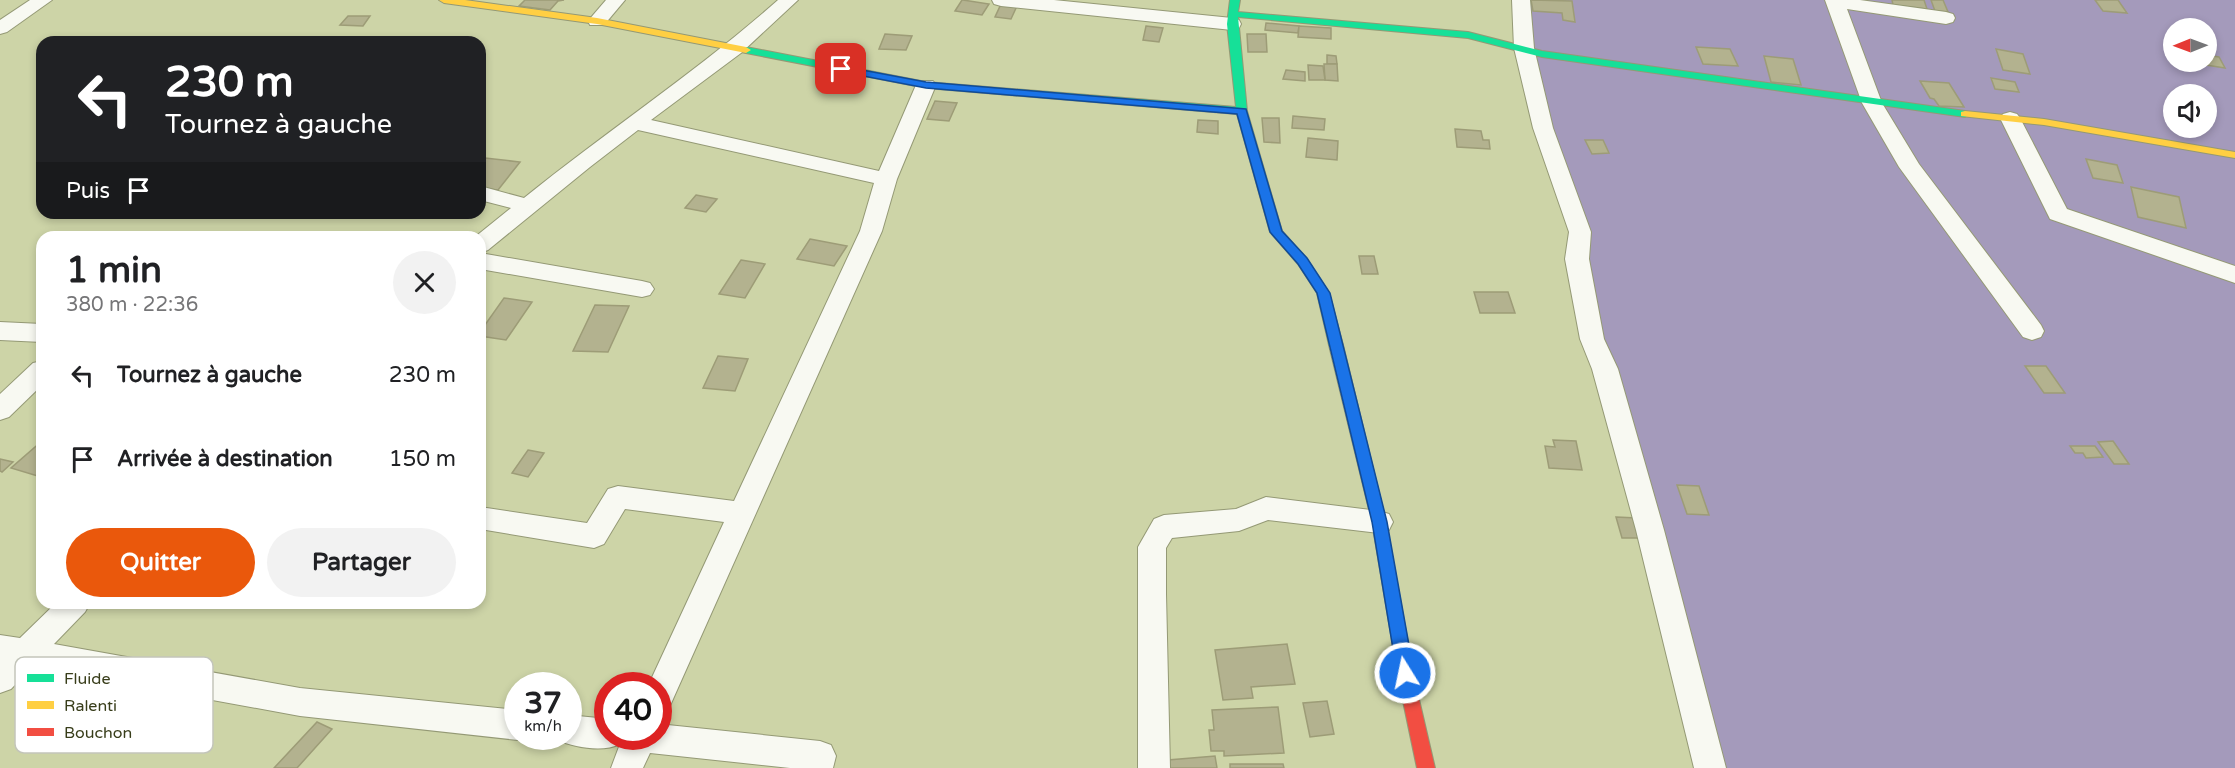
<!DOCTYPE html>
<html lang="fr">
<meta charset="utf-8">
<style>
:root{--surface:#fff;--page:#f2f2f2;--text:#202124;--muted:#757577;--accent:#ea580c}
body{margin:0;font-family:"Varela Round",sans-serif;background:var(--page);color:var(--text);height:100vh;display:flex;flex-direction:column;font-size:22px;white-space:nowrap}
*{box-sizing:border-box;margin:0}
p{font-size:20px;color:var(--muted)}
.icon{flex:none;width:33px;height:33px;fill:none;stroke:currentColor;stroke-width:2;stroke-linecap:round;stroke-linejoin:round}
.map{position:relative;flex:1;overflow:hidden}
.side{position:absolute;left:36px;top:231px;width:450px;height:378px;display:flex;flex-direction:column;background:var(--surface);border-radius:18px;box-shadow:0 3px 9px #0003}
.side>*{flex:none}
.banner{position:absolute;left:36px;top:36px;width:450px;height:183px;border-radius:18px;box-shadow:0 3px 9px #0003;background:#202124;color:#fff;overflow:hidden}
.needle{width:39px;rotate:269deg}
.buttons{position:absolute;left:2163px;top:18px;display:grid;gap:12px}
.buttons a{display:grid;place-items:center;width:54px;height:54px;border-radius:50%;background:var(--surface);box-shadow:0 3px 9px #0003;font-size:30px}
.speed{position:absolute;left:504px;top:672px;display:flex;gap:12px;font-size:30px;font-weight:700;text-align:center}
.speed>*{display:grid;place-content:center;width:78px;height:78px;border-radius:50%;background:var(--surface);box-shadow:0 3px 9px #0003;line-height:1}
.speed small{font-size:15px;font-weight:400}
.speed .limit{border:9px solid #d22;background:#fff;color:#111}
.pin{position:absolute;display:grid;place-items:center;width:51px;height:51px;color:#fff;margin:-26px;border-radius:12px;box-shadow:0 3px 9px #0006}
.me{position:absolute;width:66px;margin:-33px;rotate:350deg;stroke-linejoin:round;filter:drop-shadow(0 0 4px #0008)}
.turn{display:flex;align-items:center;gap:21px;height:126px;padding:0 30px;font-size:27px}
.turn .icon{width:78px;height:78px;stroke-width:2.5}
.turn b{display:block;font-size:42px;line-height:51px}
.then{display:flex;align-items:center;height:57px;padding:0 30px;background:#0003;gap:12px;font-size:22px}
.round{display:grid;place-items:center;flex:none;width:63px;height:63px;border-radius:32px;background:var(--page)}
.head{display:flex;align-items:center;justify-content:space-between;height:102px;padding:0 30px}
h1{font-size:36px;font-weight:800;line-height:45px}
.button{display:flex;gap:12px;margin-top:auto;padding:12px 30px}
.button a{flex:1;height:69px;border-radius:36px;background:var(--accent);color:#fff;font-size:24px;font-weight:800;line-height:69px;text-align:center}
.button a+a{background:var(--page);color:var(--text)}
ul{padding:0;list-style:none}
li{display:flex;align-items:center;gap:18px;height:84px;padding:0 30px}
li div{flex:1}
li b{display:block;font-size:22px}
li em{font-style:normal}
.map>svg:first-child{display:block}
</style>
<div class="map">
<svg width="2235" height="768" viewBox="0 0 2235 768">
<rect width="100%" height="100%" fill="#cdd4a7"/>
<!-- water -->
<path fill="#a49abb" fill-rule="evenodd" d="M1521,0H2235V768H1710L1543,128ZM2174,28H2206V62H2174ZM2174,94H2206V128H2174Z"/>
<!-- building -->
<g fill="#b3b28f" stroke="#9d9c77" stroke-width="1.5">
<polygon points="525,0 564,0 558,1 550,10 519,6"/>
<polygon points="962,0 963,0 989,4 982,15 955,11"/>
<polygon points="1531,0 1572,1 1575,22 1563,20 1562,13 1533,11"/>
<polygon points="1892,0 1924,0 1927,9 1893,5"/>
<polygon points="1931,0 1943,0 1948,12 1935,11"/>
<polygon points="2095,0 2118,0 2127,13 2103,11"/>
<polygon points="1001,4 1017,6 1011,19 995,17"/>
<polygon points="348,16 370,16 363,26 340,25"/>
<polygon points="1266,23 1299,26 1298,33 1265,30"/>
<polygon points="1146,26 1163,28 1159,42 1143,40"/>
<polygon points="1299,26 1331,28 1331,39 1298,37"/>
<polygon points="885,34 912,36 906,50 879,49"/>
<polygon points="1247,34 1266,34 1267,52 1248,52"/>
<polygon points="1696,47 1730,49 1738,66 1703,64"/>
<polygon points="1996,49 2023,54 2030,74 2003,70"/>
<polygon points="1327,55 1336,56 1337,64 1327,64"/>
<polygon points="2206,55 2219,57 2225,68 2187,62 2206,62"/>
<polygon points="1764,56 1793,59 1801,85 1771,82"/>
<polygon points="1324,64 1337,64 1338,81 1325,80"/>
<polygon points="1308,65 1323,66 1325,80 1309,80"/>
<polygon points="1286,70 1305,72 1305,81 1283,79"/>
<polygon points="1991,78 2015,82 2019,92 1995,89"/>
<polygon points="1920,81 1949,83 1964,107 1939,106 1934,99 1930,98"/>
<polygon points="935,101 957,103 949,121 927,119"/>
<polygon points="1293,116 1325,119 1324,130 1292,128"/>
<polygon points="1262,118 1279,118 1280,143 1264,142"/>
<polygon points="1198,120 1218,121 1218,134 1197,132"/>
<polygon points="1455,129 1481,131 1483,140 1489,140 1490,149 1457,147"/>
<polygon points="1308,138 1338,141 1337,160 1306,157"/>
<polygon points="1585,140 1603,140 1609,153 1592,154"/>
<polygon points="485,158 520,162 498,190 480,188 480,165"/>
<polygon points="2086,159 2117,165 2123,183 2093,178"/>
<polygon points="2131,187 2179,197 2186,228 2138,217"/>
<polygon points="696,195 717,199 706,212 685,208"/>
<polygon points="810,239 847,246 834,266 797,259"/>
<polygon points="1359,256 1374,256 1378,274 1362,274"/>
<polygon points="741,260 765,264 745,298 719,294"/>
<polygon points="1474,292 1508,292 1515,313 1480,313"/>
<polygon points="504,298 532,302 506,340 480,336 480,332"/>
<polygon points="595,305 629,306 608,352 573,351"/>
<polygon points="718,356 748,359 735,391 703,388"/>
<polygon points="2025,366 2046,366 2065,393 2044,393"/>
<polygon points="1553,440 1576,441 1582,470 1549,468 1545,446 1555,447"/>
<polygon points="42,441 41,477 11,468"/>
<polygon points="2113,441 2129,464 2114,464 2098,442"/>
<polygon points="2070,446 2095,446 2103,457 2086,458 2083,453 2075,453"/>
<polygon points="528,450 544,453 528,477 512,473"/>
<polygon points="0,459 13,462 2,472 0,471"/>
<polygon points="1677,485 1699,486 1709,515 1687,514"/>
<polygon points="1616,517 1637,518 1643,538 1622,538"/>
<polygon points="1287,644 1295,684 1251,687 1253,698 1223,700 1215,650"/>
<polygon points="1327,701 1334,734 1310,737 1303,703"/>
<polygon points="1278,707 1284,753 1224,756 1224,751 1211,751 1209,730 1214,730 1212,710"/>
<polygon points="317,722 332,729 297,768 274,768"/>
<polygon points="1215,756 1217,768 1169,768 1168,760"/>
<polygon points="1230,764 1283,764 1284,768 1230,768"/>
</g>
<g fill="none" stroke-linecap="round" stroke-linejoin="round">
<!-- street casing -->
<g stroke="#949975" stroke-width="2">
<g id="street">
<polygon points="30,0 52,0 7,32 0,34 0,20"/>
<polygon points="606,0 625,0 604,25 590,25 588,21"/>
<path d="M778,0H798L741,53L651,120L879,171L916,85L919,81H933L936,85L897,179L882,231L669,708L658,712V686H648L724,522L625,509L604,544L594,548L480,529V507L587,523L608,489L618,486L734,501L860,231L874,183L638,130L590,167L488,250L480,253V237H475L511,208L480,200V186L524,198C608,130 698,71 778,0Z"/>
<polygon points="992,0 1054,0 1232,18 1239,20 1241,24 1239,28 1232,30 1001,6 994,4"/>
<polygon points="1512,0 1530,0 1534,48 1553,128 1591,232 1589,259 1604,339 1618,369 1664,530 1726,768 1694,768 1636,530 1592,369 1580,339 1565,259 1569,232 1533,128 1514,48"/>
<polygon points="1825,0 1860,0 1946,12 1953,14 1955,18 1953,22 1946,24 1847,9 1882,103 1919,164 2041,325 2044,331 2041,337 2032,340 2023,337 1899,167 1862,103"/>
<polygon points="2010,112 2017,114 2020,118 2067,209 2235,266 2235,283 2050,219 2000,118 2003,114"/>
<polygon points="480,253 642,281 650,283 654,289 650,295 642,297 480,269"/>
<polygon points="0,322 42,324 42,342 0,340"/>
<polygon points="42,361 42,385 9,417 0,420 0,394 33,363"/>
<polygon points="1266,497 1379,511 1389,514 1393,522 1389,530 1379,533 1268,520 1239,531 1172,538 1166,548 1166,594 1170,768 1138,768 1138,547 1154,519 1164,515 1236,509"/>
<polygon points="56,603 90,603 85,612 54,644 300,688 518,710 518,736 526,736 518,740 300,716 32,667 11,689 0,693 0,635 20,638"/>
<path d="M568,715L608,719V736H658V724L820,741L831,745L836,756L833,768H790L650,753L643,768H611L620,744C602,753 575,747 557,740L555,736H568Z"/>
</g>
</g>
<!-- fast casing -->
<g stroke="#949975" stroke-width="2">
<polygon id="fast" points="1230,0 1240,0 1238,12 1468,32 1542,51 1965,111 1970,114 1965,117 1542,57 1468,38 1238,17 1247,111 1282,231 1306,258 1329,293 1343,345 1336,350 1329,345 1317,293 1298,264 1270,232 1237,114 926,88 746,53 741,50 746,47 926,82 1236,107 1227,24"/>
</g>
<!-- slow casing -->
<g stroke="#949975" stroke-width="2">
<g id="slow">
<polygon points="439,0 465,0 597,18 746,47 751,50 746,53 597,24 444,3"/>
<polygon points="1965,111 2044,119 2235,152 2235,158 2044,125 1961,116 1961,112"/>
<polygon points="1336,340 1343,345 1386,522 1415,682 1413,687 1407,689 1401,687 1399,682 1372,522 1329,345"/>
</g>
</g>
<!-- jam casing -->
<g stroke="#949975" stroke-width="2">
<polygon id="jam" points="1407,675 1413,677 1415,682 1435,768 1417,768 1399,682 1401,677"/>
</g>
<!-- street -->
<use href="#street" fill="#f8f9f2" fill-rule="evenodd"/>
<!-- fast -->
<use href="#fast" fill="#16e098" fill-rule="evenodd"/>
<!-- slow -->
<use href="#slow" fill="#ffcf43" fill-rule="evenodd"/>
<!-- jam -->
<use href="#jam" fill="#f24e42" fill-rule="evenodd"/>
</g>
<!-- route -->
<polygon fill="#1a73e8" stroke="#114b97" stroke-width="1.5" points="841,66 926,82 1246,109 1282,231 1307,258 1330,293 1387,522 1414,673 1411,678 1405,680 1400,678 1397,673 1372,522 1317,293 1298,264 1270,232 1237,114 926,88 837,71 837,67"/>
<!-- legend -->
<rect x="15" y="657" width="198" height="96" rx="9" fill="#fff" stroke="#c3c5ba" stroke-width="1.5"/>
<rect x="27" y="674" width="27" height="8" fill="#16e098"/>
<rect x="27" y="701" width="27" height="8" fill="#ffcf43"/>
<rect x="27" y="728" width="27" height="8" fill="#f24e42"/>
<g font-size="16" fill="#383d1a">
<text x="64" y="684">Fluide</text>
<text x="64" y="711">Ralenti</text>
<text x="64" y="738">Bouchon</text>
</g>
</svg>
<div class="buttons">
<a><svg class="needle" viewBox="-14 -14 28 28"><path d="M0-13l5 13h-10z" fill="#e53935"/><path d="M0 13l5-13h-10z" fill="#757577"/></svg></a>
<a><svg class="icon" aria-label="sound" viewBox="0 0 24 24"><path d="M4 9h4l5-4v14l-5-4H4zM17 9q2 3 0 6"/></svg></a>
</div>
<div class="speed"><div>37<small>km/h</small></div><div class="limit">40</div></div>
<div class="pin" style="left:841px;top:69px;background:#d93025"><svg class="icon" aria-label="arrive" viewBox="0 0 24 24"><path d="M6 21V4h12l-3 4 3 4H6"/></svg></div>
<svg class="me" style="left:1405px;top:673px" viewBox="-20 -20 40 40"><circle r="17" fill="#1a73e8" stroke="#fff" stroke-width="3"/><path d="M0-11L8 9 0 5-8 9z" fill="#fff"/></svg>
<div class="banner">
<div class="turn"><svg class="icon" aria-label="left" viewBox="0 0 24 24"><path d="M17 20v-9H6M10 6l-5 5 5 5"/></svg><div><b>230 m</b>Tournez à gauche</div></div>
<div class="then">Puis<svg class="icon" aria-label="arrive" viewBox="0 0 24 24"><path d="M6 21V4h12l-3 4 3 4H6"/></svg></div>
</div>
<section class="side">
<div class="head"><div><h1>1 min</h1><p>380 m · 22:36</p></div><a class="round"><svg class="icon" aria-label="close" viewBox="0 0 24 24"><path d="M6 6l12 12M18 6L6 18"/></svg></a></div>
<ul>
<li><svg class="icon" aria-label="left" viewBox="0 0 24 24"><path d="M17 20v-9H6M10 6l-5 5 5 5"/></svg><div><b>Tournez à gauche</b></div><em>230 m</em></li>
<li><svg class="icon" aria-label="arrive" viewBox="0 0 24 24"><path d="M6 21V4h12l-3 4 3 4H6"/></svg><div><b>Arrivée à destination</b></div><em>150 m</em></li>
</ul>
<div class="button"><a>Quitter</a><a>Partager</a></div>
</section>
</div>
